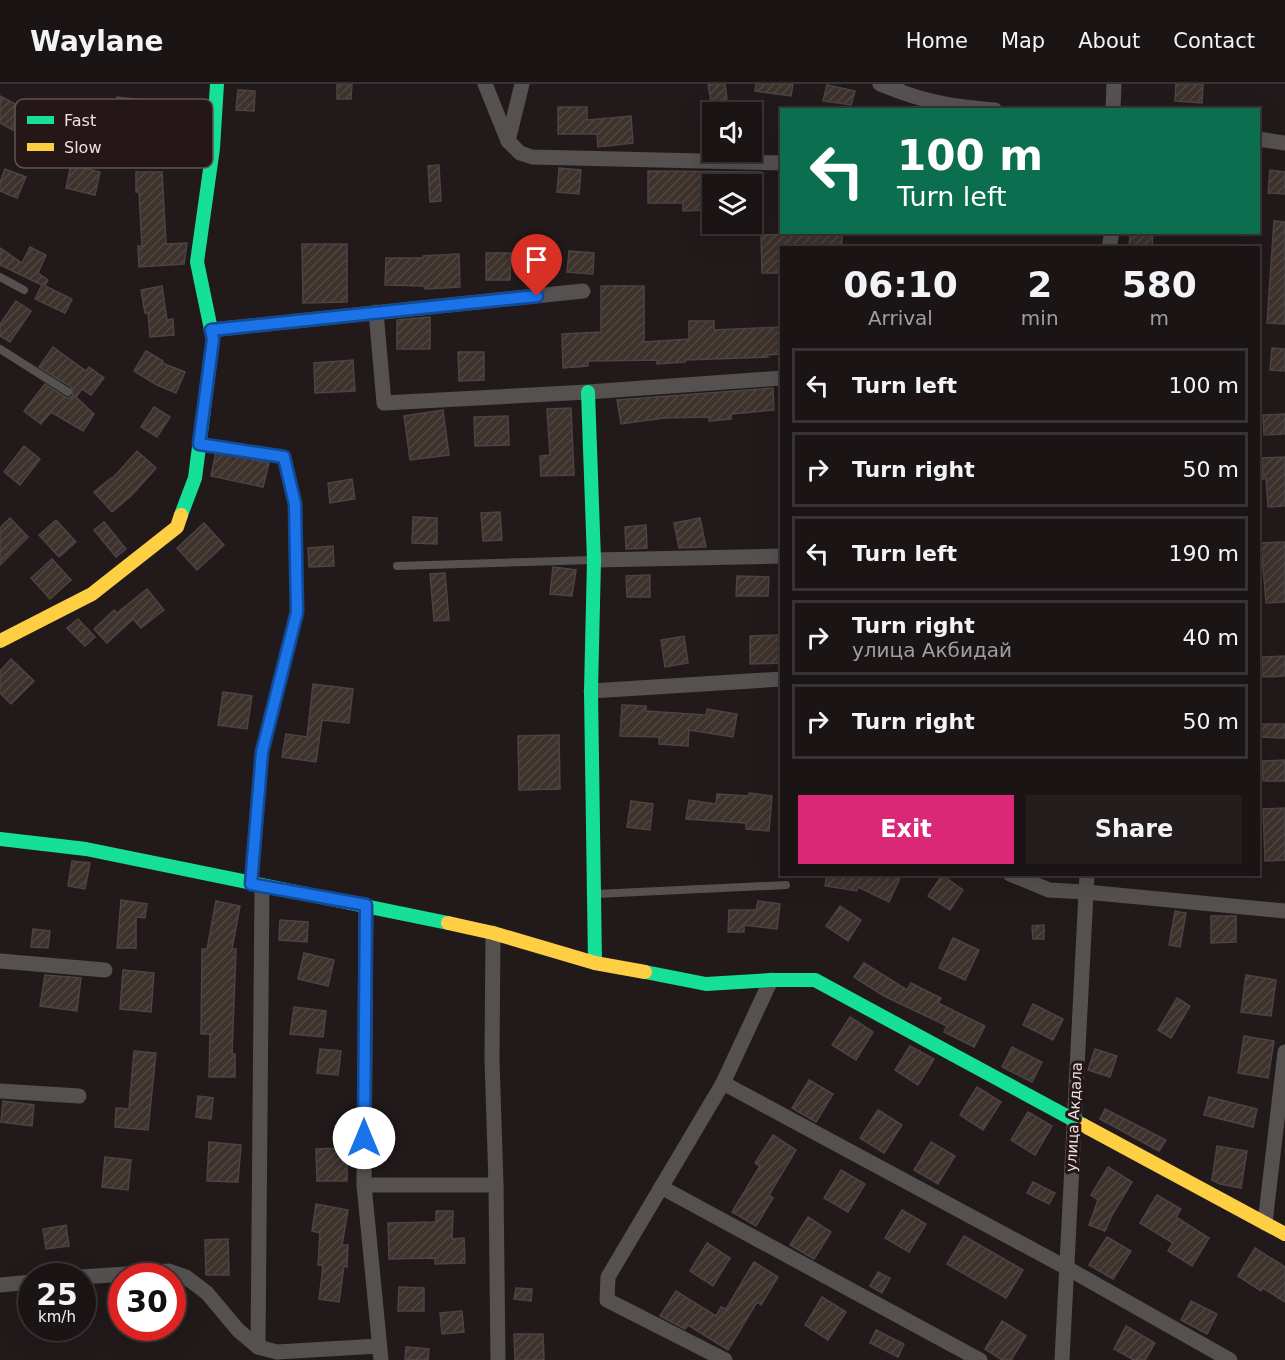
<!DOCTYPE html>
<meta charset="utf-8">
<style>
:root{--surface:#1a1414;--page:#231d1d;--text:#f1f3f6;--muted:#9f9ea0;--line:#383334;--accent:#db2777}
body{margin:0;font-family:"DejaVu Sans",sans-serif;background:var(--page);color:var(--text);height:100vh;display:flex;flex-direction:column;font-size:22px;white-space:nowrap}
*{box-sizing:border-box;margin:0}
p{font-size:20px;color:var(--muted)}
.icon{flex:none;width:33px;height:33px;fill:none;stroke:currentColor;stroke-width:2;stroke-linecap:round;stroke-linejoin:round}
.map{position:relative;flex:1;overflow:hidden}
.details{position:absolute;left:780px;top:162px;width:480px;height:630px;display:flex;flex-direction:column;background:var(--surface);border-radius:0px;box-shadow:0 6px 24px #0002,0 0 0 2px var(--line)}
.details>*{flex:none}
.banner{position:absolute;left:780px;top:24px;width:480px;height:126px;border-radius:0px;box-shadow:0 6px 24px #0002,0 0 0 2px var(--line);background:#0b6e4f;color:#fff;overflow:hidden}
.fabs{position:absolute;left:702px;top:18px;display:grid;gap:12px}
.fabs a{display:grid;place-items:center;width:60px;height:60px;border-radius:0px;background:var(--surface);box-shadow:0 6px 24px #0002,0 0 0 2px var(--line);font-size:30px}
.speed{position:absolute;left:18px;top:1179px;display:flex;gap:12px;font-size:30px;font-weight:700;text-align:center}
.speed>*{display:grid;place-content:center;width:78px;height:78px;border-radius:50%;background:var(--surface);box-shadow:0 6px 24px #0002,0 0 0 2px var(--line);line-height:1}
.speed small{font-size:15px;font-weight:400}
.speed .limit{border:9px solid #d22;background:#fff;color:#111}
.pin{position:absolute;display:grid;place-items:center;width:51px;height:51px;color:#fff;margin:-62px -26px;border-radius:50% 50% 50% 0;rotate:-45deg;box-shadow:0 0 6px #0007}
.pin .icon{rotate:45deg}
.me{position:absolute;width:66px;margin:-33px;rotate:0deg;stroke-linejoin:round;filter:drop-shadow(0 0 4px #0008)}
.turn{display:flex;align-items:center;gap:21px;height:126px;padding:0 18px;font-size:27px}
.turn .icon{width:78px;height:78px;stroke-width:2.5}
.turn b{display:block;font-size:42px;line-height:51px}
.eta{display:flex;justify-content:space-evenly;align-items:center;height:102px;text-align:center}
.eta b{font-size:36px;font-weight:700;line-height:42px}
.cta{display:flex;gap:12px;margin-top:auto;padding:12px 18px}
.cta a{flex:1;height:69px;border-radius:0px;background:var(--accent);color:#fff;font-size:24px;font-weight:700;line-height:69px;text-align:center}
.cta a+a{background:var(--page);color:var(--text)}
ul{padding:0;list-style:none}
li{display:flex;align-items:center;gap:18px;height:75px;margin:0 12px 9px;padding:0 6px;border:3px solid var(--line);border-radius:0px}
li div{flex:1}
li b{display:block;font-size:22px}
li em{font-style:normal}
header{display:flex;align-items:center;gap:36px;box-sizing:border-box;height:84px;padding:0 30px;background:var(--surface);border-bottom:2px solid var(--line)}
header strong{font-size:28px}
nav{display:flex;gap:33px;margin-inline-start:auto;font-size:21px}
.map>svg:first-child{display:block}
</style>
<header>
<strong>Waylane</strong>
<nav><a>Home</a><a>Map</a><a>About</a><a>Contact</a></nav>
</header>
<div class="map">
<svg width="1285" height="1276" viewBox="0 0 1285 1276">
<defs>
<pattern id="building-hatch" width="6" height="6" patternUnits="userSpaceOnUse" patternTransform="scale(1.5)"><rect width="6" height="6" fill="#3e322d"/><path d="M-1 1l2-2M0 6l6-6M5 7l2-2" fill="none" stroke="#514641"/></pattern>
</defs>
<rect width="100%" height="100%" fill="#221a1a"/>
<!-- building -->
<g fill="url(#building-hatch)" stroke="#4b4444" stroke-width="1.5">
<polygon points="337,0 352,0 351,15 337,15"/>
<polygon points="708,0 725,0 727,15 711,18"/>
<polygon points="756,0 793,0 791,12 755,7"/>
<polygon points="1176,0 1203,0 1202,19 1175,17"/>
<polygon points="827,1 855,7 851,21 823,17"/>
<polygon points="238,6 255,7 254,27 236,26"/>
<polygon points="0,12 34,30 22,51 0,39"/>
<polygon points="117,13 145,16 143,34 115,31"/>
<polygon points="558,23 587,23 587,36 631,32 633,59 598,63 597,50 558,50"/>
<polygon points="71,81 100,88 95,111 66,104"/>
<polygon points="439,81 441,117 430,118 428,82"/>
<polygon points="559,84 581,86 579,110 557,108"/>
<polygon points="5,85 26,93 17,114 0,107 0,98"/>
<polygon points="1270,86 1285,88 1285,110 1268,109"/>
<polygon points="648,87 761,88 761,100 709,100 710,126 683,127 683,119 648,119"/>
<polygon points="136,88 162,88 166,160 187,159 184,180 139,183 138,162 142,162 139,108 136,108"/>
<polygon points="1274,137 1285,138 1285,240 1267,239"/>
<polygon points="1130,148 1153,148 1152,164 1129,164"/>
<polygon points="797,150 797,152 842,151 842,164 782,164 782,189 762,189 761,151"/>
<polygon points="302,160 347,160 347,218 303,219"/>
<polygon points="30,163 46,171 38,189 48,196 45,202 72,215 65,229 35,215 42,201 0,181 0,164 22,179"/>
<polygon points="569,167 594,169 593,190 567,188"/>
<polygon points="486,169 511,169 510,196 486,196"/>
<polygon points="459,170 460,203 425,205 424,202 385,201 386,174 423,174 423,172"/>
<polygon points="162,202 167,236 173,235 174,251 150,253 148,229 145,229 141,206"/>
<polygon points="601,202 644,202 644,258 689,255 689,237 714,237 714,246 782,243 782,270 767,271 768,273 685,276 685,278 657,280 657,276 588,277 588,282 563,284 562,250 601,248"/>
<polygon points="16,217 31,227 10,258 0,252 0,240"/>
<polygon points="430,233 430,265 397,265 397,236"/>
<polygon points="53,263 86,287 89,283 104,294 91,311 82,305 76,313 94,330 83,347 51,328 41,340 24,327 45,300 65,313 70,314 73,311 71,303 39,283"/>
<polygon points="1272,264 1285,265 1285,287 1270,286"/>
<polygon points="146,267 163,277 162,279 185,288 176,309 157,301 134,287"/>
<polygon points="458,268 484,268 484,296 459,297"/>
<polygon points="353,276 355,307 315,309 314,279"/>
<polygon points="773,304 774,326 731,330 731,335 709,337 709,333 664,334 621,340 617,316"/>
<polygon points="154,323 170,333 157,353 141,343"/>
<polygon points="571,324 574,391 541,392 540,372 550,371 547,325"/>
<polygon points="443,326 449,371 410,376 404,332"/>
<polygon points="1285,330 1285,350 1264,351 1263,331"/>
<polygon points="508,332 509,361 475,362 474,333"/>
<polygon points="24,362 40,375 20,401 4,388"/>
<polygon points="137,367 156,384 132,411 112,428 94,408 111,394 112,395"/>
<polygon points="216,368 269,379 263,403 211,392"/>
<polygon points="1285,373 1285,422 1268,423 1266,394 1263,395 1262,374"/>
<polygon points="352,395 355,415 330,419 328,399"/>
<polygon points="500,428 502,456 483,457 481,429"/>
<polygon points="413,433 437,434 437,460 412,459"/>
<polygon points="10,434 28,453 0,481 0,444"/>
<polygon points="700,434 706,463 679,464 674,439"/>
<polygon points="56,436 76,458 59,473 39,451"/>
<polygon points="104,438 126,465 116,473 94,446"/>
<polygon points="204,439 224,461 197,486 177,464"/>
<polygon points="646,441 647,464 626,465 625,443"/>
<polygon points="1285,458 1285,518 1266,519 1261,459"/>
<polygon points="333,462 334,482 309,483 308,464"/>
<polygon points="52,475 71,496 50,515 31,494"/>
<polygon points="553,483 576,486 572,512 550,510"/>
<polygon points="445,489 449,536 434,537 430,490"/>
<polygon points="650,491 650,513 627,513 626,492"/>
<polygon points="737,492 769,493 768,512 736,512"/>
<polygon points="147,505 164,526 141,544 133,535 107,559 94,545 114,526 117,529"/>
<polygon points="78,535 95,553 85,562 67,544"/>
<polygon points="782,551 782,579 750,580 750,552"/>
<polygon points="684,552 688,579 665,583 661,556"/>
<polygon points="1285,572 1285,592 1262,593 1262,573"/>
<polygon points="11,575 34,597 11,620 0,609 0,587"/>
<polygon points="313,600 353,605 349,639 322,636 316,678 282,673 286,650 307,653"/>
<polygon points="223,608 252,612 247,645 218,641"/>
<polygon points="622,621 646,622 646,627 706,631 707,625 737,630 733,653 689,646 688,662 659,660 659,653 620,652"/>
<polygon points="1260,640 1285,640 1285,654 1260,653"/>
<polygon points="559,651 560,705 519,706 518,652"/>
<polygon points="1285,676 1285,697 1263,697 1262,677"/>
<polygon points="749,709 772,712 769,747 746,745 746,739 686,735 689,716 716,720 717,710 749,712"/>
<polygon points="631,717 653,720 650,746 627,743"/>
<polygon points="1285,724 1285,776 1265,777 1263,725"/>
<polygon points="72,777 90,779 85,805 68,802"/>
<polygon points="827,790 893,790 900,794 889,818 858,803 857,807 825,802"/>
<polygon points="942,791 963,806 950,826 928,812"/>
<polygon points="121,816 147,820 145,834 136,833 136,864 117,864"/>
<polygon points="216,817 240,822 232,865 236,865 232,970 235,970 235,993 209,993 210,950 201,950 202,865 207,865"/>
<polygon points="758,817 780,820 777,845 744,841 744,848 728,848 729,826 756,826"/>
<polygon points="840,822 861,836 848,857 826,842"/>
<polygon points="1175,827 1186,829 1180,863 1169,861"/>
<polygon points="1211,832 1236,832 1236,858 1211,859"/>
<polygon points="280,836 308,838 307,858 279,856"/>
<polygon points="1044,841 1044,855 1033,855 1032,842"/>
<polygon points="33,845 50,847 48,864 31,863"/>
<polygon points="953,854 979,866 965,896 939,884"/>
<polygon points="304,869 334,876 328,902 298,895"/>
<polygon points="864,879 907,906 911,899 941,914 938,919 985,942 974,963 944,948 947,942 884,912 854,893"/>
<polygon points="123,886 154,889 151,928 120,925"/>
<polygon points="45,891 81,894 77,927 40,922"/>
<polygon points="1246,891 1276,896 1271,932 1241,928"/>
<polygon points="1177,914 1190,922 1171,954 1158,946"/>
<polygon points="1033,920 1063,935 1053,956 1023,941"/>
<polygon points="294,923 326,927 323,953 290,950"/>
<polygon points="850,933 873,948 856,976 832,961"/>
<polygon points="1244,952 1274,957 1268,994 1238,989"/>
<polygon points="910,962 934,975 918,1001 895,986"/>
<polygon points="1012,963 1042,978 1032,998 1002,983"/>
<polygon points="320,965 341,967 338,991 317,989"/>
<polygon points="1095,965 1117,972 1110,993 1088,986"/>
<polygon points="134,967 156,969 148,1046 115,1043 116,1024 129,1025"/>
<polygon points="809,996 833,1010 816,1038 792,1024"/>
<polygon points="977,1003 1001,1018 983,1046 960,1031"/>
<polygon points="198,1012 213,1014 211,1035 196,1033"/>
<polygon points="1209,1013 1257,1025 1253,1043 1204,1031"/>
<polygon points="3,1017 34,1021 32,1042 1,1038"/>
<polygon points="1105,1025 1166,1056 1159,1067 1100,1035"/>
<polygon points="878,1026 902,1041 884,1069 860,1054"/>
<polygon points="1028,1028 1052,1042 1035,1071 1011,1056"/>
<polygon points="773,1051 796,1066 769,1111 773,1114 756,1142 732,1128 760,1082 755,1079"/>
<polygon points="209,1058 241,1061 238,1098 207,1097"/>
<polygon points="931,1058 955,1072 938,1100 914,1086"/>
<polygon points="1217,1062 1247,1067 1241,1104 1220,1100 1212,1096"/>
<polygon points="347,1064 347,1097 317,1097 316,1065"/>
<polygon points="105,1073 131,1076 128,1106 102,1103"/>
<polygon points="1108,1083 1132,1098 1112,1131 1105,1147 1089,1141 1098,1116 1091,1111"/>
<polygon points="841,1086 865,1100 848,1128 824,1114"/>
<polygon points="1033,1098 1055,1109 1049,1120 1027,1109"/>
<polygon points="1157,1111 1181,1125 1176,1133 1209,1154 1192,1182 1168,1167 1173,1159 1140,1139"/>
<polygon points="316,1120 348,1126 342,1161 348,1161 347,1183 344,1182 339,1218 319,1215 323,1182 318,1181 320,1149 312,1147"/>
<polygon points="902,1126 926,1140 909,1168 885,1154"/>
<polygon points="436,1127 453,1127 452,1155 464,1154 465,1179 435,1180 435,1174 389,1175 388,1139 436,1138"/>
<polygon points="808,1133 831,1148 814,1175 790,1161"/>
<polygon points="66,1141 69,1162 46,1165 43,1145"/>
<polygon points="964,1152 1023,1186 1006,1214 947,1180"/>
<polygon points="1107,1153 1131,1167 1113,1195 1089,1181"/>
<polygon points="228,1155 229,1191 206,1191 205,1156"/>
<polygon points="707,1159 730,1174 713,1202 690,1187"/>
<polygon points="1255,1164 1285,1183 1285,1218 1263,1204 1261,1207 1238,1192"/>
<polygon points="754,1178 778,1193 761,1221 757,1218 728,1266 688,1241 685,1245 660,1232 676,1207 716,1232 721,1223 726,1225"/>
<polygon points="878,1188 890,1194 882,1209 870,1202"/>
<polygon points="399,1203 424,1204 424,1227 398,1227"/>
<polygon points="516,1204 532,1205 531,1217 514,1215"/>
<polygon points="822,1213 846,1228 828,1256 805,1241"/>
<polygon points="1191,1217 1217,1230 1207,1250 1181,1236"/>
<polygon points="462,1227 464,1248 442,1250 440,1229"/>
<polygon points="1002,1237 1026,1252 1011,1276 1002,1276 985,1265"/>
<polygon points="1126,1242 1155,1259 1145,1276 1134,1276 1114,1265"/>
<polygon points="876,1246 904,1260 898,1273 870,1259"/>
<polygon points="514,1250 543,1250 544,1276 515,1276"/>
<polygon points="406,1263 429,1265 428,1276 405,1276"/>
</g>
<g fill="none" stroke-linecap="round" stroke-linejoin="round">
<!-- lane -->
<g stroke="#565151" stroke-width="8">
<polyline points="0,193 24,206"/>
<polyline points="0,265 68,308"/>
<polyline points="201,360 284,373 295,420 297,528 262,668 252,798"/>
<polyline points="397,482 593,476"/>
<polyline points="596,810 786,801"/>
</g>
<!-- street -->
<g stroke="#565151" stroke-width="15">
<polyline points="485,0 508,57 520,69 532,73 782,79"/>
<polyline points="880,0 896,6"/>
<path d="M897,0L896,6C929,19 959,23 995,26"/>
<polyline points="1113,26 1114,0"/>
<polyline points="1258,55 1285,59"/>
<polyline points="508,57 522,0"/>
<polyline points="1109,164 1112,148"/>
<polyline points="376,228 384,319 588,308 782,294"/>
<polyline points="211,246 583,207"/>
<polyline points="594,476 782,472"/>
<polyline points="591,607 782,595"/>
<polyline points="1010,790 1049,806 1086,808 1285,827"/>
<polyline points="366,821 364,1101 381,1276"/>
<polyline points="493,849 492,975 496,1101"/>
<polyline points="0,877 105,886"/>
<polyline points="723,999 1067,1184 1230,1276"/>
<polyline points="0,1007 79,1012"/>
<polyline points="364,1101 496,1101 498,1276"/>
<polyline points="661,1103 980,1276"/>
<polyline points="1265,1139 1285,968"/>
<polyline points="82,1193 169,1187 186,1193 207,1209 238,1246 258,1263 277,1268 379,1262"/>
<polyline points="0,1201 32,1198"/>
<polyline points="258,1263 262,802"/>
<polyline points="725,1276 607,1216 608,1193 723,999 771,896"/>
<polyline points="1062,1276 1087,790"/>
</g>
<!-- fast -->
<g stroke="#16e098" stroke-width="14">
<polyline points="588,308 594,476 591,607 595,879"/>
<polyline points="181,431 195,394 213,255 197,178 213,64 217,0"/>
<polyline points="0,755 86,765 448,839"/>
<polyline points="645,888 706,900 771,896 815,896 1083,1041"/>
</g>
<!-- slow -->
<g stroke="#ffcf43" stroke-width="14">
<polyline points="0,557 92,510 177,443 181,431"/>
<polyline points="448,839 493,849 595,879 645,888"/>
<polyline points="1083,1041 1285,1150"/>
</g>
</g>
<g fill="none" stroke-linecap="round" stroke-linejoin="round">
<!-- route casing -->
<g stroke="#114b97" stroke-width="15">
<polyline id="route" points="364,1054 366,821 251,800 262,668 297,528 295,420 284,373 199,360 213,255 211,246 537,212"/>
</g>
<!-- route -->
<use href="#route" stroke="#1a73e8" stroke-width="10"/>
</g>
<g text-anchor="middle" stroke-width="6" stroke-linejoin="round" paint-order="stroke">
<!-- street labels -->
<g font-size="15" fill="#ece1e1" stroke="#251617">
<text transform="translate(1074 1033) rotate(-87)" y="5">улица Акдала</text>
</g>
</g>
<!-- legend -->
<rect x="15" y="15" width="198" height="69" rx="9" fill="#251617" stroke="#615354" stroke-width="1.5"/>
<rect x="27" y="32" width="27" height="8" fill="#16e098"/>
<rect x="27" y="59" width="27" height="8" fill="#ffcf43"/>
<g font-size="16" fill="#ece1e1">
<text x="64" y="42">Fast</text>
<text x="64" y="69">Slow</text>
</g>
</svg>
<div class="fabs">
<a><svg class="icon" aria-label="sound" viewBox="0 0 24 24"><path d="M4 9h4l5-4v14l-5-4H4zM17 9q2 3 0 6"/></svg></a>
<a><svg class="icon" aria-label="layers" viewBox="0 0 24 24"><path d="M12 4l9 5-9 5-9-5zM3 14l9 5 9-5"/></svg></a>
</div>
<div class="speed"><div>25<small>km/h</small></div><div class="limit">30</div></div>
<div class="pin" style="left:537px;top:212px;background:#d93025"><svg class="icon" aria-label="arrive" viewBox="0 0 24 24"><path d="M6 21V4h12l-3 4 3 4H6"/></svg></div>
<svg class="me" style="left:364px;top:1054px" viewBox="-20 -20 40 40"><circle r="19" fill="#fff"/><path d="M0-13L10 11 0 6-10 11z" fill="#1a73e8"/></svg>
<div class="banner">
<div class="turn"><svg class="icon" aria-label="left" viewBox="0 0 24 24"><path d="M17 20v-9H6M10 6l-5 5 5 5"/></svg><div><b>100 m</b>Turn left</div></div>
</div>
<section class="details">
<div class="eta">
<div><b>06:10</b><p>Arrival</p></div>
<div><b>2</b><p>min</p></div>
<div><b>580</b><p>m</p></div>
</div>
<ul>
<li><svg class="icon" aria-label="left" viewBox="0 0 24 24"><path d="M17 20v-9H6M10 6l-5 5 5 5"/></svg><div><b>Turn left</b></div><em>100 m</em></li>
<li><svg class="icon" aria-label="right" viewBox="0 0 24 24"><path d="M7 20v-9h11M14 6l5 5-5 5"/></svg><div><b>Turn right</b></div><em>50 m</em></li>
<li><svg class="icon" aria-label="left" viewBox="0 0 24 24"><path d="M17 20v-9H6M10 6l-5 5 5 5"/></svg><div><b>Turn left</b></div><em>190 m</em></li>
<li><svg class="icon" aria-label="right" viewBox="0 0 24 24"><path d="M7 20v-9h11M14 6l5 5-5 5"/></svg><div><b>Turn right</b><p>улица Акбидай</p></div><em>40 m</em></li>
<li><svg class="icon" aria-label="right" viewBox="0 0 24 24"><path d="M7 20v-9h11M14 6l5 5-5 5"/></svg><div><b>Turn right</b></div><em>50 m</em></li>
</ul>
<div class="cta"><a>Exit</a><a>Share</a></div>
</section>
</div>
